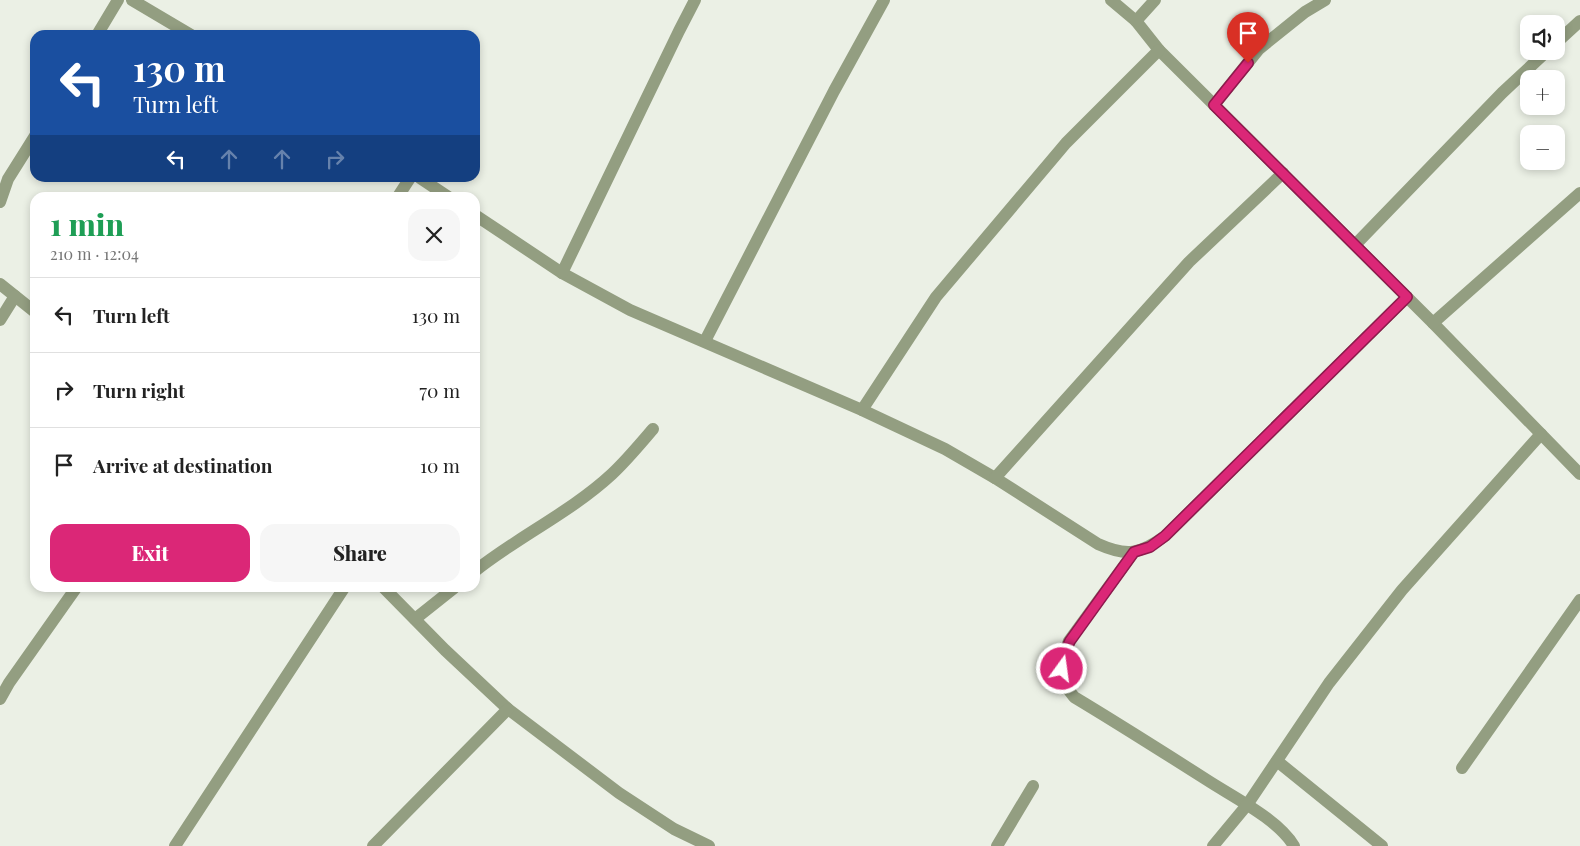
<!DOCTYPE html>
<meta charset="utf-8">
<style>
:root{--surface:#fff;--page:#f6f6f6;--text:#222;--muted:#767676;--line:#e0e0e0;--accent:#db2777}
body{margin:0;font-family:"Playfair Display",serif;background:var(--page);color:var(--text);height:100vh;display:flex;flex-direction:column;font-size:19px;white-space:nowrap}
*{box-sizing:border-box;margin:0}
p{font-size:16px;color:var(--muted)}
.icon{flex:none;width:28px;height:28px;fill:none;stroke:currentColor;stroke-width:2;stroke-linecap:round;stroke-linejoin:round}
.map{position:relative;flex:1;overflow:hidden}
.panel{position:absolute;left:30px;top:192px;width:450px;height:400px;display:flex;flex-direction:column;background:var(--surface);border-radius:15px;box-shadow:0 2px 8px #0003}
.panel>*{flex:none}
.top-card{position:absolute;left:30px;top:30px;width:450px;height:152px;border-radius:15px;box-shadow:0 2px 8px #0003;background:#1a4fa0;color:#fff;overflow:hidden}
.buttons{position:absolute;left:1520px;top:15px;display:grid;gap:10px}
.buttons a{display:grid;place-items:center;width:45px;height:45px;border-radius:10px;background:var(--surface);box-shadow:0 2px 8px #0003;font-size:25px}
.pin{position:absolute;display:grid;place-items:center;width:42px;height:42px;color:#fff;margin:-51px -21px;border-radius:50% 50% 50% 0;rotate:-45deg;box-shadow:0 0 5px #0007}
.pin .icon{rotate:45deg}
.me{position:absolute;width:55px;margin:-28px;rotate:14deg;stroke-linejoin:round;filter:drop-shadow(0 0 4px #0008)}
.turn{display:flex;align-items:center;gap:18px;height:105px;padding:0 20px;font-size:22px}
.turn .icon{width:65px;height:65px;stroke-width:2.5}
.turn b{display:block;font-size:35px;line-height:42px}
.lanes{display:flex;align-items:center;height:48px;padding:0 20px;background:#0003;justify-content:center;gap:25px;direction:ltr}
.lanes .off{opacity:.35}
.round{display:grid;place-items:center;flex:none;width:52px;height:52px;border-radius:15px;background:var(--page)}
.head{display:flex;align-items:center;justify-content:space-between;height:85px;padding:0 20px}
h1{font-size:30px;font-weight:800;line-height:38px;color:#1e9e55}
.action{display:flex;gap:10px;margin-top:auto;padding:10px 20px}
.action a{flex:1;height:58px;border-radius:15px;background:var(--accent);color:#fff;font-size:20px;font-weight:800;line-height:58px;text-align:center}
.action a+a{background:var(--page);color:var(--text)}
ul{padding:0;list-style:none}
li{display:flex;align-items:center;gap:15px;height:75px;padding:0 20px;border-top:1px solid var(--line)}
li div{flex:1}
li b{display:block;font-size:19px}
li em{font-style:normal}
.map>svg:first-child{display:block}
</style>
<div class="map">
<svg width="1580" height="846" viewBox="0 0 1580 846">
<rect width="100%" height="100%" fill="#ebf0e5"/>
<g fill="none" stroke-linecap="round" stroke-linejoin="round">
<!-- minor -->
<g stroke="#939e81" stroke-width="12">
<polyline points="132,0 191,35"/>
<polyline points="1111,0 1136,21 1159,50 1433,323 1580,474"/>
<polyline points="1136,21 1155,0"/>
<polyline points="97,35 118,0"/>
<polyline points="1556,43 1580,21"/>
<polyline points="1214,105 1259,49 1305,12 1325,0"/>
<polyline points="420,178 450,198"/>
<polyline points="397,198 410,178"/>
<polyline points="0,202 8,179 35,136"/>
<path d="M475,215L562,273L630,310L862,410L945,449L995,478L1098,544C1127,557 1140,554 1165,536L1407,297"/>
<polyline points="1355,245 1502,93 1547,51"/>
<polyline points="562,273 679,31 695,0"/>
<polyline points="0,284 35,312"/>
<polyline points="0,320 15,296"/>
<polyline points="1433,323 1580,193"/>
<polyline points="705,341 834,91 884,0"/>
<polyline points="862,410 936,297 1066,143 1159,50"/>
<polyline points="995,478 1189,262 1283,173"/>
<path d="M1134,552L1069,641C1064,654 1058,670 1065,684C1067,688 1071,693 1074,697C1119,724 1163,752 1207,780C1233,797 1278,819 1294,846"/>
<path d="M475,571C519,536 571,512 612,474C627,460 640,444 653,429"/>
<polyline points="384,588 445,650 508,709 619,793 674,829 709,846"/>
<polyline points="415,619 454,588"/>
<polyline points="0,699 9,683 76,588"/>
<polyline points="1277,761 1382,846"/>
<polyline points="1462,768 1580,600"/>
<polyline points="175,846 344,588"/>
<polyline points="373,846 508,709"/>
<polyline points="997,846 1033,786"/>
<polyline points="1213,846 1247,805 1329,683 1402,590 1541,434"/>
</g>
</g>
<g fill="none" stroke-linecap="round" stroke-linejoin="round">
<!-- route casing -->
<g stroke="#8e194d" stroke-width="12">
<polyline id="route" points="1062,669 1064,654 1070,641 1134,552 1150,547 1165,536 1407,297 1214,105 1248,63"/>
</g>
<!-- route -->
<use href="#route" stroke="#db2777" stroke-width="9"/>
</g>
</svg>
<div class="buttons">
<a><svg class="icon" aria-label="sound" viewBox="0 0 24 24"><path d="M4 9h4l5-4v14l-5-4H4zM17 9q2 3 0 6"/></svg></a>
<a>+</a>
<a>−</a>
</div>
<div class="pin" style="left:1248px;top:63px;background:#d93025"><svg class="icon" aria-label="arrive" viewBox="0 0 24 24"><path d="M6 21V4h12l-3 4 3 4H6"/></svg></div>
<svg class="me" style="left:1062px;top:669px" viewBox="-20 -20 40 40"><circle r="17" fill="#db2777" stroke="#fff" stroke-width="3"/><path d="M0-11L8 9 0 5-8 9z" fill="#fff"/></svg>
<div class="top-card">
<div class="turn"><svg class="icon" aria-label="left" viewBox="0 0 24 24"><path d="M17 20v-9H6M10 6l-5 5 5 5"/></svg><div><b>130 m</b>Turn left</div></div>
<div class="lanes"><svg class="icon" aria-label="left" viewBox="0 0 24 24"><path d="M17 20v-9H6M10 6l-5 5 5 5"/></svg><svg class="icon off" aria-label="ahead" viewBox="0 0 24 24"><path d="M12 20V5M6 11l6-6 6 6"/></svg><svg class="icon off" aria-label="ahead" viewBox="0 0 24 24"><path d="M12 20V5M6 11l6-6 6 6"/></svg><svg class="icon off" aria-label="right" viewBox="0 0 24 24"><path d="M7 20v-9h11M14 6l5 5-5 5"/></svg></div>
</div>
<section class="panel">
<div class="head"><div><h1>1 min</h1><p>210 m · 12:04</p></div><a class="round"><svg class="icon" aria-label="close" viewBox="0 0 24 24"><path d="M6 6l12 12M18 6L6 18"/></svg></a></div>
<ul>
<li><svg class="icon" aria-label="left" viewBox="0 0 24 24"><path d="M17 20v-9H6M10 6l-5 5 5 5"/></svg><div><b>Turn left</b></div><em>130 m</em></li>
<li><svg class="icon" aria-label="right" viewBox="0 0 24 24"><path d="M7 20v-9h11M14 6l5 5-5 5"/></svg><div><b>Turn right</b></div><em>70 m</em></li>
<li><svg class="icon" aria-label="arrive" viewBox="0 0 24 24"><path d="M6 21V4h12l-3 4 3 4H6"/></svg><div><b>Arrive at destination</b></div><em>10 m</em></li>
</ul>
<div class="action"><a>Exit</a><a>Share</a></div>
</section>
</div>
